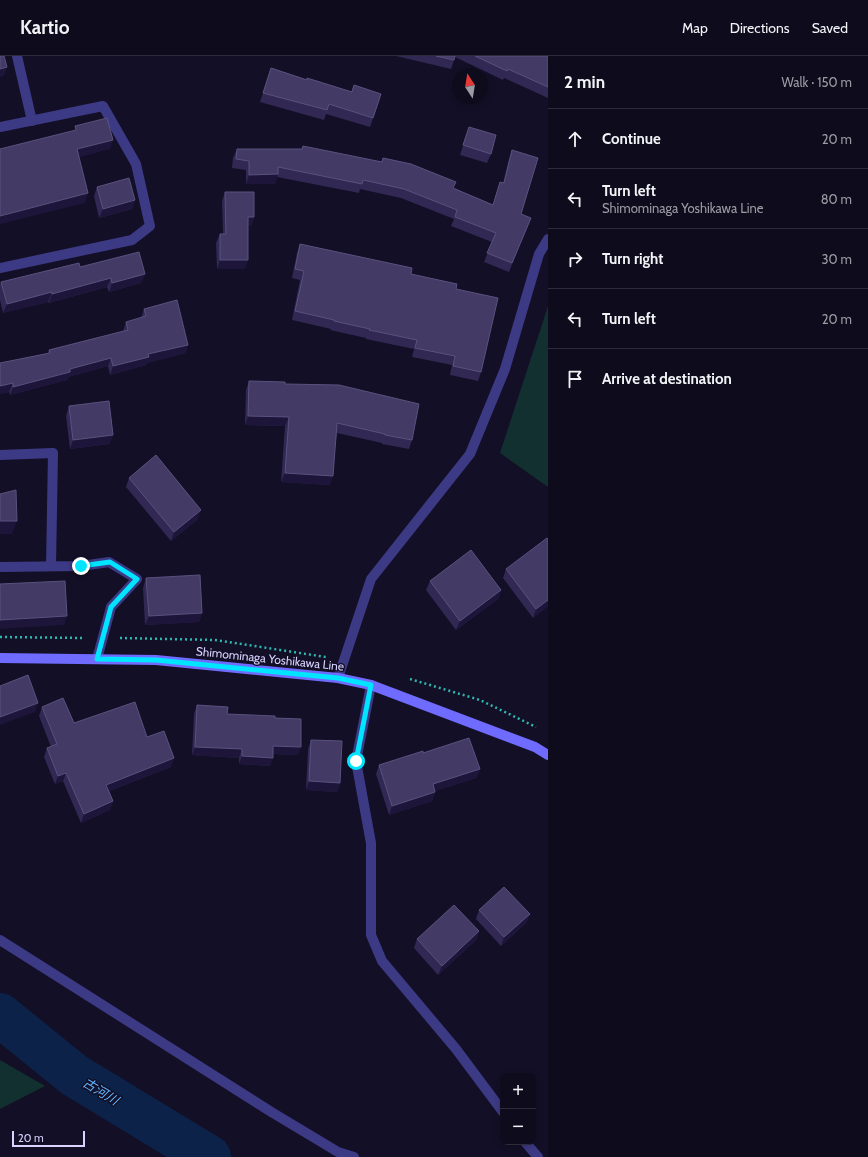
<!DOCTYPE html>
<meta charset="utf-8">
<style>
:root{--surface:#0e0b1c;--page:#1c1929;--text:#f1f3f6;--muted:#9b9ba3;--line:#2e2b3b}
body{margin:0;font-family:Cabin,"Noto Sans JP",sans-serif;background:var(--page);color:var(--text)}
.controls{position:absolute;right:12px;bottom:12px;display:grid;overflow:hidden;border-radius:8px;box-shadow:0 2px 6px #0003}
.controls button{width:36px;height:36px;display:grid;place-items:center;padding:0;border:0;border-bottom:1px solid var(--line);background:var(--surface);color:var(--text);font:20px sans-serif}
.compass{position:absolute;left:452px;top:12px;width:36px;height:36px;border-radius:50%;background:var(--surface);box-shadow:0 2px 6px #0003;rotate:348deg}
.scale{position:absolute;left:12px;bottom:10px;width:73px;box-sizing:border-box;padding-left:4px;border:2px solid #d9d4ff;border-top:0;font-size:11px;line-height:14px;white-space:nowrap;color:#d9d4ff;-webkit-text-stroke:3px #130f26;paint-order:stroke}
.stop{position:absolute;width:12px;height:12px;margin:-9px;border:3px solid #00e5ff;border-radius:50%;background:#fff}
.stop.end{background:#00e5ff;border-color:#fff;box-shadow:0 1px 4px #0008}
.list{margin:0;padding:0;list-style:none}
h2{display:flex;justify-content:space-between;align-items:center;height:52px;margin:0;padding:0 16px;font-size:17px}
h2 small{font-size:13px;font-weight:400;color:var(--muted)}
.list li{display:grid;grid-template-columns:26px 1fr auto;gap:12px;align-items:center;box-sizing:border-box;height:60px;padding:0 16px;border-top:1px solid var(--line)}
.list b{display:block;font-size:15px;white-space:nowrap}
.list p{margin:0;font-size:13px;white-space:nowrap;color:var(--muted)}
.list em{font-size:13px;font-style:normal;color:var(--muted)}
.icon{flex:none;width:22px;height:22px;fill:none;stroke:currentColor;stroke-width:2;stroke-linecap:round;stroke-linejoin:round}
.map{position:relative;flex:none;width:548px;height:1101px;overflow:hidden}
header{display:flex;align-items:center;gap:24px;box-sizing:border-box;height:56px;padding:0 20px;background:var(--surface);border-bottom:1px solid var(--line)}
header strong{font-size:19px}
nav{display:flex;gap:22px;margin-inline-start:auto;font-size:14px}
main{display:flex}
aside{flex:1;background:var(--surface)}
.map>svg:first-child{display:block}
</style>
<header>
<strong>Kartio</strong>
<nav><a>Map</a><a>Directions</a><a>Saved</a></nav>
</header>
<main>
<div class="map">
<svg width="548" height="1101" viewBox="0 0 548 1101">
<rect width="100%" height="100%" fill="#130f26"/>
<g fill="#12302f">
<path d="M548,250V431L500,397Z"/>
<path d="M0,1004L45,1030L0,1053Z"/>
</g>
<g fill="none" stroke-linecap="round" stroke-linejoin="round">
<path stroke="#0c2248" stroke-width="44" d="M0,959L74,1019L209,1101"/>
<g stroke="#2fb8b0" stroke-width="2.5" stroke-dasharray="2 3" stroke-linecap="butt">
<path d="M0,581L85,582"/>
<path d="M120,582L215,584L326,601"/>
<path d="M410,623L480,644L536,671"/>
</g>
<g stroke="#3d3a85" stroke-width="10">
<path d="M17,0L32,65"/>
<path d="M0,71L103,50L136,108L150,170L132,184L0,212"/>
<path d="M0,399L53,397L51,510"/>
<path d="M0,511L81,510L109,506L137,523L111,551L97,603"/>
<path d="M338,622L371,523L470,398L505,313L539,198L548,183"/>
<path d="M371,629L356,705L371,787V879L382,905L456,993L503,1056"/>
<path d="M0,884L273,1057L338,1096L354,1101"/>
<path d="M525,1086L538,1101"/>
</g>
<path stroke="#6f6bff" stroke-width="10" d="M0,602L156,604L338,622L371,629L535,691L548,699"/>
</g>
<g fill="#312854">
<path d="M396,0H548V42L504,22L503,24L455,1L451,13Z"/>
<path d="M271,12L307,24L351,36L354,29L373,62L370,71L326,58L324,64L260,46Z"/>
<path d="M469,71L491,98L487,107L460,99Z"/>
<path d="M303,90L381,106L383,102L493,149L500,126L503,127L509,103L512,94L521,158L527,171L509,216L484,206L492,186L451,170L454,163L401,142L360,133L359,137L277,121L275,128H246V114L232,112L233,102L237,93H302Z"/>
<path d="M97,131L135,144L132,153L99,162L94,140Z"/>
<path d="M225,136L254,161L251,170H248L245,213H217L216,187L220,178H223L222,145Z"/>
<path d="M300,188L411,218L456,233L481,316L478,325L450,319L452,309L412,301L414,293L366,283V282L330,274L331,273L292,264L300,224L292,222L297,197Z"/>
<path d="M80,211L145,218L141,227L109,236L107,231L49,247L48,246L3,257L0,244V229L1,226Z"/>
<path d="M144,253L188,289L185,297L147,307L146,309L110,319L108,310L68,321L67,324L10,339L9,336L0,338V307L48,297L49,294L123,275L126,266L141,262Z"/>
<path d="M249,325L285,328L412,384L409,393L382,388V387L337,377L330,429L281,426L285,370L245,369L246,334Z"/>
<path d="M69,350L113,379L109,388L70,393L66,360Z"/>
<path d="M129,422L198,463L171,485L126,431Z"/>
<path d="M506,513L548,550L533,562L503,522Z"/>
<path d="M146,522L202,557L199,566L145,569L143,532Z"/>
<path d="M430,525L501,534L498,543L456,574L426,534Z"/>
<path d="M197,649L227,658L275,662L298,699L273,698L270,710L239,708V702L192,699L194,658Z"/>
<path d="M42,651L74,667L147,681L171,711L109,735L113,745L110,754L81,767L63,725L55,728L44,701L47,692L51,691L39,660Z"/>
<path d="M311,684L340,727L337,736L306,734L308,693Z"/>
<path d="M423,697L480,713L476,722L435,735V736L432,745L389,759L376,718L379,709Z"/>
<path d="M479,854L530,858L526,867L501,890L476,863Z"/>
<path d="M479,875L476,884L438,919L414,892L417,883Z"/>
</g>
<g fill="#1d163a">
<path d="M7,11L4,20L0,21V13Z"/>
<path d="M113,84L110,93L73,103L77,93Z"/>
<path d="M278,118L275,128H246L249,119Z"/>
<path d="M88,137L85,147L0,168V160Z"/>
<path d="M135,144L132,153L99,162L103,153Z"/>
<path d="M248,161H254L251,170H245Z"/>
<path d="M220,204H248L245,213H217Z"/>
<path d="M145,218L141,227L109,236L112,227Z"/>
<path d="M111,222L107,231L49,247L52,238Z"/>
<path d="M52,236L48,246L3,257L7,248Z"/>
<path d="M188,289L185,297L147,307L146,309L110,319L113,310L148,298Z"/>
<path d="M111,302L108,310L68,321L67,324L10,339L13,331L70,313Z"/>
<path d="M13,327L9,336L0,338V330Z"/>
<path d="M248,360L289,361L285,370L245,369Z"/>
<path d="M113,379L109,388L70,393L73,384Z"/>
<path d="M285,417L333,420L330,429L281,426Z"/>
<path d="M201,454L198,463L171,485L174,476Z"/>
<path d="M0,465H17L12,478H0Z"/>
<path d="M501,534L498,543L456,574L460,565Z"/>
<path d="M548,544V550L533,562L536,553Z"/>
<path d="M202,557L199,566L145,569L149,560Z"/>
<path d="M67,560L64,569L0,573V564Z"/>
<path d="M38,647L35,656L0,669V661Z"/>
<path d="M273,690L301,691L298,699L270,698Z"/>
<path d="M195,691L242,693L239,702L192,699Z"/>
<path d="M242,700L273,702L270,710L239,708Z"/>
<path d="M174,702L171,711L103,737L106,729Z"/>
<path d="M480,713L476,722L429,737L433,728Z"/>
<path d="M66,717L63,725L55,728L58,720Z"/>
<path d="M309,725L340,727L337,736L306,734Z"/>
<path d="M435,736L432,745L389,759L392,750Z"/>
<path d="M113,745L110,754L81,767L84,758Z"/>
<path d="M530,858L526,867L501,890L504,881Z"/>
<path d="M479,875L476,884L438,919L442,910Z"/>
</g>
<g fill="#433a66" stroke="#5a527e">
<path d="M0,0H4L7,11L0,13Z"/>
<path d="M436,0H455L454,4Z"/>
<path d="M475,0H548V31L508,13L507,15Z"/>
<path d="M271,12L307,24V22L352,36L354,29L381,38L373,62L329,48L327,54L263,37Z"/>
<path d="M107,62L113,84L77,93L88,137L0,160V93L76,74L75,70Z"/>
<path d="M469,71L496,79L491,98L463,89Z"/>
<path d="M303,90L382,106L383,102L411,108L456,126L453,132L493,149L500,126L504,127L512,94L538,102L521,158L531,162L512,207L487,197L496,177L455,161L457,154L404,133L363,124L362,128L278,111V118L249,119V105L236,103L237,93H302Z"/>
<path d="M129,122L135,144L103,153L97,131Z"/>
<path d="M225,136H254V161H248V204H220V178H226Z"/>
<path d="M300,188L412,212L411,218L457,228L456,233L498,242L481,316L453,310L455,300L415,292L417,284L369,274L370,273L334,265V264L295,255L304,215L295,213Z"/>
<path d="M139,196L145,218L112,227L111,222L52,238V236L7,248L1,226L79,207L80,211Z"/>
<path d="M177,244L188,289L148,298L149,301L113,310L111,302L70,313V316L13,331V327L0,330V307L50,297L49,294L128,274L126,266L146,260L144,253Z"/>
<path d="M249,325L285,326V328L339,329L419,348L412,384L385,379V378L337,367L333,420L285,417L289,361L248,360Z"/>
<path d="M109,345L113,379L73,384L69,350Z"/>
<path d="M156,399L201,454L174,476L129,422Z"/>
<path d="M16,434L17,465H0V438Z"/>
<path d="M547,482L548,483V544L536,553L506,513Z"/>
<path d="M471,494L501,534L460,565L430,525Z"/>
<path d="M200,519L202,557L149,560L146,522Z"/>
<path d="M65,525L67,560L0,564V528Z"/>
<path d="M28,619L38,647L0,661V630Z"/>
<path d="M63,642L74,667L135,646L147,681L164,675L174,702L106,729L113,745L84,758L66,717L58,720L47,692L57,688L42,651Z"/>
<path d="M197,649L228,651L227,658L275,660V662L301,663V691L273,690V702L242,700V693L195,691Z"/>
<path d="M469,682L480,713L433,728L435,736L392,750L379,709L423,695V697Z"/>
<path d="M311,684L342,685L340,727L309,725Z"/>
<path d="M504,831L530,858L504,881L479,854Z"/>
<path d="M454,849L479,875L442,910L417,883Z"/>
</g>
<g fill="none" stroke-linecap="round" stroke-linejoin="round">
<path stroke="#00e5ff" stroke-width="5" d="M81,510L110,506L137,523L111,551L97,603L156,604L338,622L371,629L356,705"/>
</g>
<g text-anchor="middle" stroke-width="3" stroke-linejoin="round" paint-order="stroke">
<g font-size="12" fill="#d9d4ff" stroke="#130f26">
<text transform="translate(270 603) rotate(6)" y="4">Shimominaga Yoshikawa Line</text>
</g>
<g font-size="13" font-style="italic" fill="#62b6ff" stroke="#130f26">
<text transform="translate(101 1035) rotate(31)" y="5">古河川</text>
</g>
</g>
</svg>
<div class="controls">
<button>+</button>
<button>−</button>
</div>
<svg class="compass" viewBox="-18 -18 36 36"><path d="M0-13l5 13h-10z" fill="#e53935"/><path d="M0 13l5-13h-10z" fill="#9b9ba3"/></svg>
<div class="scale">20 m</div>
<div class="stop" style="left:356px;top:705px"></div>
<div class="stop end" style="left:81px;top:510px"></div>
</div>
<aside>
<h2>2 min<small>Walk · 150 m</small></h2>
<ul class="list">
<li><svg class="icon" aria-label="ahead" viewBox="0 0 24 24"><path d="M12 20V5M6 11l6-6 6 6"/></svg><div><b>Continue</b></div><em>20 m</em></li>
<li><svg class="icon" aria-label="left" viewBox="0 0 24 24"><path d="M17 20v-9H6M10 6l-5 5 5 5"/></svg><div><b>Turn left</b><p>Shimominaga Yoshikawa Line</p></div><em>80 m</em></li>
<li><svg class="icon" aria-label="right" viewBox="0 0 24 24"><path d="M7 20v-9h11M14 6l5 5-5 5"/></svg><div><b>Turn right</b></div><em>30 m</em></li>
<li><svg class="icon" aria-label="left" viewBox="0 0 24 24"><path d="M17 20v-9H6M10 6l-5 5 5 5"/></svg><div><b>Turn left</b></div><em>20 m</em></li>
<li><svg class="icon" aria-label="arrive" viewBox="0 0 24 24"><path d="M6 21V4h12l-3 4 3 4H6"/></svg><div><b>Arrive at destination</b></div></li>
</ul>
</aside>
</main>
